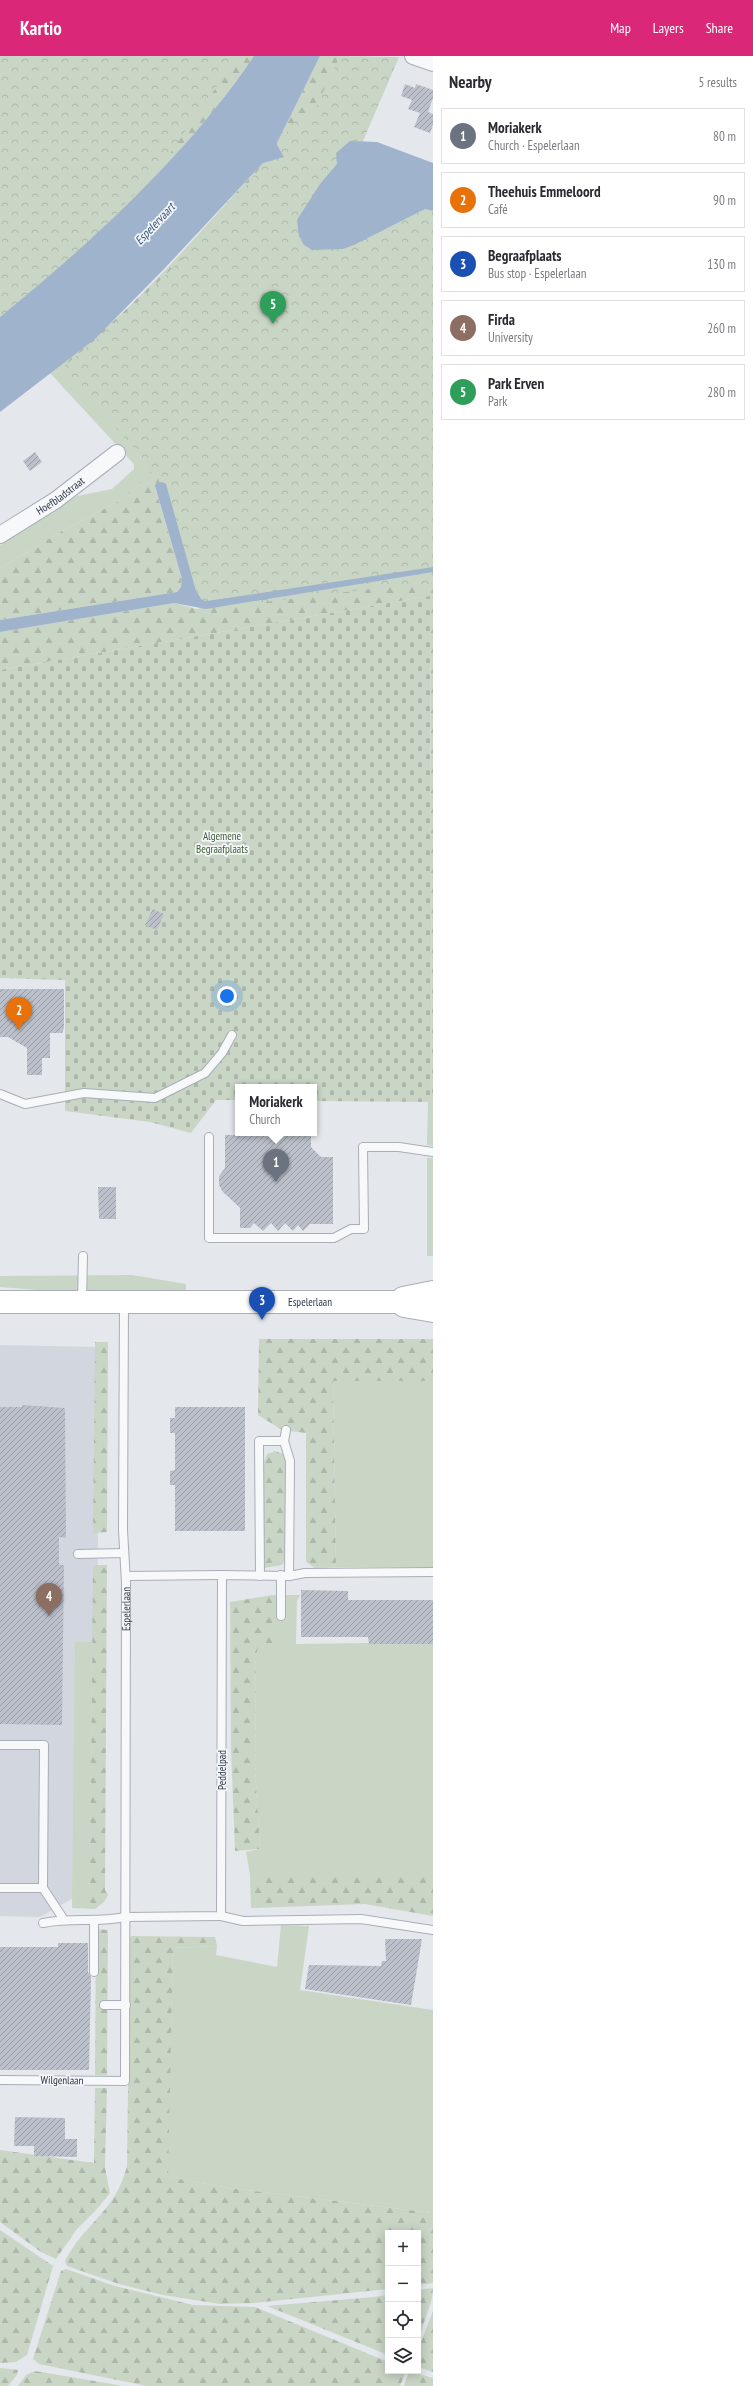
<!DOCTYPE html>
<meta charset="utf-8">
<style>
:root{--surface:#fff;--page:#f2f2f3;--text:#2b2b33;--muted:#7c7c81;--line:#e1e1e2;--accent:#db2777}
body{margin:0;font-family:"PT Sans Narrow",sans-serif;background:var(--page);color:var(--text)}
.controls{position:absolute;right:12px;bottom:12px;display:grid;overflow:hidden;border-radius:0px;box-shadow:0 2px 10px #0003}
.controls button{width:36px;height:36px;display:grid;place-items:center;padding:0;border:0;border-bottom:1px solid var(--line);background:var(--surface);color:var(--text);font:20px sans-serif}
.you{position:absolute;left:227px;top:940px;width:14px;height:14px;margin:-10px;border:3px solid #fff;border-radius:50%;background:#1a73e8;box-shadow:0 0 0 6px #1a73e833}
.badge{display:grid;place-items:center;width:26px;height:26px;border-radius:50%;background:var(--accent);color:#fff;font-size:13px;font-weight:700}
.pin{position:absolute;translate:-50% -33px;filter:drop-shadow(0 1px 2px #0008)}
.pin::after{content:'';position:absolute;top:21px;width:14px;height:12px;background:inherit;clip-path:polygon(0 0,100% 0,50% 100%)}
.popup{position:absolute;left:235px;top:1028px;width:82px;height:52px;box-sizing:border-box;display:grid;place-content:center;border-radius:0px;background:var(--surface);filter:drop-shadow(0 1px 3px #0005);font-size:13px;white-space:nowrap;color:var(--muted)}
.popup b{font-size:15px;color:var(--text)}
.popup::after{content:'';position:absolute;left:50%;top:100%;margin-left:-8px;border:8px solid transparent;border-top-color:var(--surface)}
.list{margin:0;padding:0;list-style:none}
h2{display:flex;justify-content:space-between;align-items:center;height:52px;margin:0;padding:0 16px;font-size:17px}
h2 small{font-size:13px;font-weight:400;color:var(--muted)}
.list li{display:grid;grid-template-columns:26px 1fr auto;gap:12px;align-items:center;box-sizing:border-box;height:56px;margin:0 8px 8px;padding:0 8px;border:1px solid var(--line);border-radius:0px}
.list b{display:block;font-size:15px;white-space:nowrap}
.list p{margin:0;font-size:13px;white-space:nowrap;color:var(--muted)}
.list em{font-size:13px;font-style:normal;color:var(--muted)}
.icon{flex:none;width:22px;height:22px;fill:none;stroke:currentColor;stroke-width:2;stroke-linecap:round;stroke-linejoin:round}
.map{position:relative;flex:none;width:433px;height:2330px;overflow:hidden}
header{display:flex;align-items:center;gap:24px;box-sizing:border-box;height:56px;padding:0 20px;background:var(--accent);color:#fff}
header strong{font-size:19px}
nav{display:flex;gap:22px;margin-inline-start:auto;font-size:14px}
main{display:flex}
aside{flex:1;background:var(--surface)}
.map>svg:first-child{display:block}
</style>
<header>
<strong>Kartio</strong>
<nav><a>Map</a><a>Layers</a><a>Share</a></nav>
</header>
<main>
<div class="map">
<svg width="433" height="2330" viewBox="0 0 433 2330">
<defs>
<pattern id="forest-firs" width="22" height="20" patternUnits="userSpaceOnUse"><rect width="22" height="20" fill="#c9d6c5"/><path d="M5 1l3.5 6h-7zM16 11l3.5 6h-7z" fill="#adb8ab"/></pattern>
<pattern id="cemetery-stones" width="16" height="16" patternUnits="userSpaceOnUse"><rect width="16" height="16" fill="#c9d6c5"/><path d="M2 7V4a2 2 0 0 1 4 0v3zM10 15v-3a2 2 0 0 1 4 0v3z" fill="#adb8ab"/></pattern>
<pattern id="park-crowns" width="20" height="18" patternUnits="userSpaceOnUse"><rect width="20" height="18" fill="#c9d6c5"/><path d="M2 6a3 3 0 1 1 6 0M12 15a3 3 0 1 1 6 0" fill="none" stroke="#adb8ab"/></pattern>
<pattern id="building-hatch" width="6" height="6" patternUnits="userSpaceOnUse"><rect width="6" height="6" fill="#bbc0ca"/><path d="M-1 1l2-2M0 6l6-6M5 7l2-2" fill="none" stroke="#989da6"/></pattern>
</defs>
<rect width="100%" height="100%" fill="#e4e7ec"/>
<path fill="#d2d6de" d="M0,1289L99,1291L96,1829L40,1861L0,1860Z"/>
<g fill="#c9d6c5">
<path d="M62,307L123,373L152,416L119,445L55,479L0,513V489L77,440L112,433L134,413V408L50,317Z"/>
<path d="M428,1045L433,1046V1090L427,1089Z"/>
<rect x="427" y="1102" width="6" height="98"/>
<path d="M132,1219L186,1228V1237H74L0,1231V1220Z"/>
<path d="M333,1325H433V1511H336Z"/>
<path d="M273,1539H300L297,1545L296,1588L433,1586V1819H250L246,1796L260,1793L255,1711L256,1599L258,1592L273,1588Z"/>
<path d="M75,1586H92L90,1846L95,1853L72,1852Z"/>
<path d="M281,1869L309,1870L300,1934L433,1954V2157L229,2132L167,2121L173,1892L217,1890L216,1899L277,1911Z"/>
</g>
<g fill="url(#forest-firs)">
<path d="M216,0H254C188,98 91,188 0,261V218Z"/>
<path d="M320,0H341L187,402L155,431L182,523L181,531L177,536L0,564V513L55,479L119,445L151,416L123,373L62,307C138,252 199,176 263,107L284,100L277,89V87Z"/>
<path d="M433,516V1045L432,1046L430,540L0,614V576L174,547L197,553Z"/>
<path d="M259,1283H433V1325H333L336,1511L315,1512L306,1506V1377L282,1374L258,1359Z"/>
<path d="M95,1286H108L107,1476L93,1477Z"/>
<path d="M275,1395L283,1398L286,1406V1502L282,1509L264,1512V1406L267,1398Z"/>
<path d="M93,1509H107L105,1834L108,1839L104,1846L95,1853L90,1846Z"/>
<path d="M273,1539V1589L258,1592L256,1599L255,1711L260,1793L235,1795L231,1693L230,1546Z"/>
<path d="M250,1819H433V1860L365,1848L251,1852Z"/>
<path d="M96,1873L108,1874L107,2019H95Z"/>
<path d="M132,1880L215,1881L217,1890L173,1892L168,2121L229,2132L433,2157V2227L418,2229V2177H388V2233L253,2247L220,2248L163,2239L119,2228L67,2210L65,2205C85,2166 115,2157 127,2110L130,1882Z"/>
<path d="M95,2032H107L105,2111L110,2137L97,2153L77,2173L56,2203L41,2196L0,2166V2094L94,2107Z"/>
<path d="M0,2174L53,2210L27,2299L16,2306L0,2307Z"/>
<path d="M66,2213L115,2230L193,2249L255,2251L388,2306V2315H406L400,2330H147L39,2308L33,2303L61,2215Z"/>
<path d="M433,2232L432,2243L418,2284V2234Z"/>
<path d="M388,2239V2299L267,2250L374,2241Z"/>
<path d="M433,2255V2316L418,2311V2294Z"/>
<path d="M0,2312L18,2314L17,2319L8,2330H0Z"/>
<path d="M35,2315L112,2328L122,2330H18L26,2319Z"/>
<path d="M409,2315L433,2322V2330H404Z"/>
</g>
<path fill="url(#cemetery-stones)" d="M430,540L432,1046L314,1045V1031H238V1044H216L191,1077L150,1066L65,1055V924L0,922V614Z"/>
<g fill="url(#park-crowns)">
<path d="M0,0H238L164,106L63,215L0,261Z"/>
<path d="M340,0L399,1L363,85L433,111V528H411L200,554L157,419L63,311C153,237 234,156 298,59L310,63Z"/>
</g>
<g fill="#9fb4cc">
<path d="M254,0H320L277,87V89L284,101L263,107L165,212L95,283L0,356V261C91,187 188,98 254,0Z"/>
<path d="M350,85L377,86L433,107V155L425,153L354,189L343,193L312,194L304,189L299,180L297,164L320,128L337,108L336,97Z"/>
<path d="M162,426L166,428L196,535L202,544L207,545L433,511V516L206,553L174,547L0,576V564L177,536L181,531L182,523L155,430L156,427Z"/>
</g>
<g fill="url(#building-hatch)">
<path d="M405,28L415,32L416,28L433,34V42L428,56L433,58V69L430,77L414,71L420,57L408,53L412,44L401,40Z"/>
<path d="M35,396L42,406L30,415L23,405Z"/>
<path d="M153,853L164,858L157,874L145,869Z"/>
<path d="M0,933H64V972L62,977H50V1002H42V1019H27V992L8,981H0Z"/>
<path d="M225,1079H311V1091L321,1101H333V1168H310L303,1175L298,1169L293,1175L285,1167L278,1175L271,1167L263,1175L254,1167L250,1172H240V1152L222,1135L219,1129V1120L225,1112Z"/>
<path d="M98,1131H116V1163H99Z"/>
<path d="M22,1349L65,1352L66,1482L59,1481V1509H64L62,1669L0,1668V1351H22Z"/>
<path d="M175,1351H245V1475H175V1429H170V1415L175,1414V1377H170V1362H175Z"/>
<path d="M301,1534L348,1535V1544H433V1588H369L368,1581H301Z"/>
<path d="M385,1883H422L411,1949L305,1933L309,1909L381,1910L382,1905H386Z"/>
<path d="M58,1887H88V1916L91,1921L89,2014H0V1891H58Z"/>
<path d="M15,2061L65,2062V2083H77V2101L34,2100V2090H14Z"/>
</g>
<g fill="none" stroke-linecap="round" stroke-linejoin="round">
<g stroke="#a9aeb7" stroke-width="10">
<g id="service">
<path d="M0,1038L25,1048L84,1037L155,1042L205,1017L222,997L232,979"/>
<path d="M209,1081V1182H334L351,1173H364L363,1091H399L433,1096"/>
<path d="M82,1246L83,1200"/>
<path d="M78,1498L124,1497"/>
<path d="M126,1520L222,1519"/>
<path d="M260,1520L259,1385H284"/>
<path d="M289,1520L305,1517L433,1516"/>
<path d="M281,1560V1519"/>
<path d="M0,1689H44L43,1832L64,1864"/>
<path d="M0,1832H43"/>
<path d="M221,1860L243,1865L361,1863L433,1874"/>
<path d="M43,1867C71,1861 98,1867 125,1861L221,1860L222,1519L289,1520L290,1405L284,1385L286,1374"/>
<path d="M94,1916V1865"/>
<path d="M104,1949H126"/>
<path id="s1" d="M0,2024L125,2025L126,1527L123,1474L124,1247"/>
</g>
</g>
<g stroke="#a9aeb7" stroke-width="18">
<g id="minor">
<path d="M413,0L433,7"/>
<path id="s2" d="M0,479L56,444L117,397"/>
</g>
</g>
<g stroke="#a9aeb7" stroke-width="24">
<g id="secondary">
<path id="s3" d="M0,1246H399L404,1250L433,1255"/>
<path d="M399,1246L403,1242L433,1236"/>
</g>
</g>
<use href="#service" stroke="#f7f8fa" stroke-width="8"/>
<use href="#minor" stroke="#f7f8fa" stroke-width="16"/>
<use href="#secondary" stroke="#fff" stroke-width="22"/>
</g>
<g text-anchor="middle" stroke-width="3.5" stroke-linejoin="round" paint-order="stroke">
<g font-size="11" fill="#2b3445" stroke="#f4f6f9">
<text dy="4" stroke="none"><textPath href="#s2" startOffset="72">Hoefbladstraat</textPath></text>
<text dy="4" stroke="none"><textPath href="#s3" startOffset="310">Espelerlaan</textPath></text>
<text dy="4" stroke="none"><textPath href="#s1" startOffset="597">Espelerlaan</textPath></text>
<text transform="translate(222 1714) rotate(-90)" y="4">Peddelpad</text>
<text transform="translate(62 2024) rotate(1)" y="4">Wilgenlaan</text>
</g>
<g font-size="11" fill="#3f6138" stroke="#f4f6f9">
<text x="222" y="784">Algemene<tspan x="222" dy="13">Begraafplaats</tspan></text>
</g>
<g font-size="12" font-style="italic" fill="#34527a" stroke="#f4f6f9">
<text transform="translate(155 168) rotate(-47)" y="4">Espelervaart</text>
</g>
</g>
</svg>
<div class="controls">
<button>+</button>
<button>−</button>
<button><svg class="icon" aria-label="locate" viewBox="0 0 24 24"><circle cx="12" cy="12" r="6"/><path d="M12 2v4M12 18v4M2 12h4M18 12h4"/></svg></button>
<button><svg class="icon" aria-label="layers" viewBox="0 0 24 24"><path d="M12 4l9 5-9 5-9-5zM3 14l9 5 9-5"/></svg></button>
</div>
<div class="you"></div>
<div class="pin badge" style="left:276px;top:1126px;background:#6b7280">1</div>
<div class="popup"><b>Moriakerk</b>Church</div>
<div class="pin badge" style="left:19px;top:974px;background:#e8710a">2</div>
<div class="pin badge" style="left:262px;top:1264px;background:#1a4fb4">3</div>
<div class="pin badge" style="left:49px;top:1560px;background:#8d6e63">4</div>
<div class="pin badge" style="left:273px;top:268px;background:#2e9e5b">5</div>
</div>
<aside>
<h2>Nearby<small>5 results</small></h2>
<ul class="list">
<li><span class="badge" style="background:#6b7280">1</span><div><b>Moriakerk</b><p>Church · Espelerlaan</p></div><em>80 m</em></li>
<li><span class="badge" style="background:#e8710a">2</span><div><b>Theehuis Emmeloord</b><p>Café</p></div><em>90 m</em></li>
<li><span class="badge" style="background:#1a4fb4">3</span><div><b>Begraafplaats</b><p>Bus stop · Espelerlaan</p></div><em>130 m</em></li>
<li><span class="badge" style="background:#8d6e63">4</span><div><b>Firda</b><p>University</p></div><em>260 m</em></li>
<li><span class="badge" style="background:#2e9e5b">5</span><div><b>Park Erven</b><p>Park</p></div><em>280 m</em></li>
</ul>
</aside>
</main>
